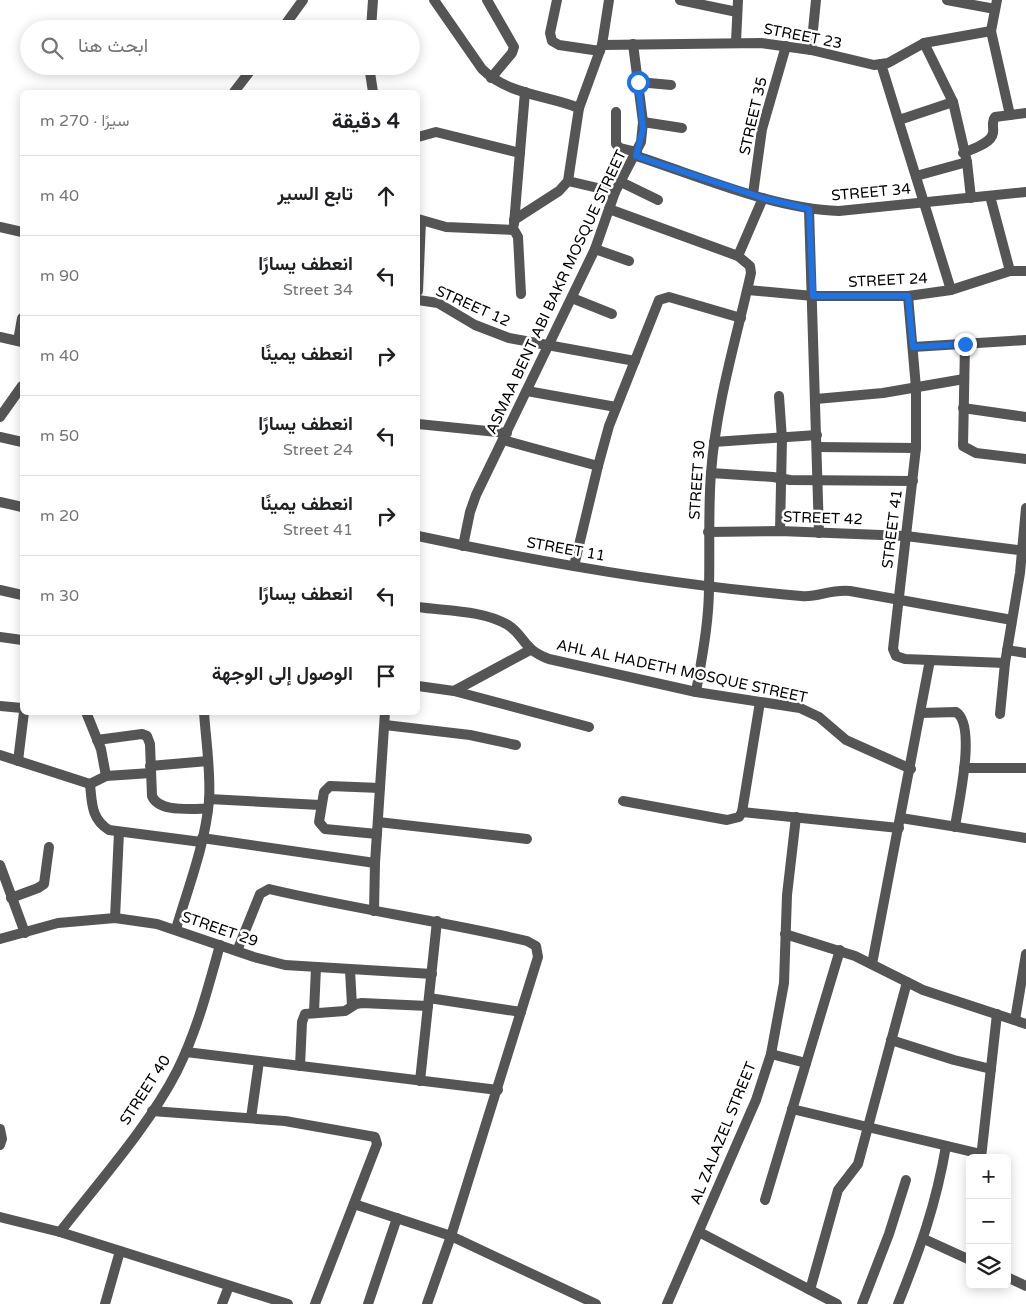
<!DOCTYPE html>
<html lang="ar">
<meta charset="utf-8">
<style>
:root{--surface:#fff;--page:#f2f2f2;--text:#202124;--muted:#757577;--line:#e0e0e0}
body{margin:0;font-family:"Varela Round",Vazirmatn,sans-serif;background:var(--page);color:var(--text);direction:rtl}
.controls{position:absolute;right:15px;bottom:15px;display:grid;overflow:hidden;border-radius:8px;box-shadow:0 2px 12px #0003}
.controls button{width:45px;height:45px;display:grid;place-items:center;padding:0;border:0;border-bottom:1px solid var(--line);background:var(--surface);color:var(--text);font:25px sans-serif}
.stop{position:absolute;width:15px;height:15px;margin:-11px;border:4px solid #1a73e8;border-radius:50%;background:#fff}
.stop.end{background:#1a73e8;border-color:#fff;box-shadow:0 1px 5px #0008}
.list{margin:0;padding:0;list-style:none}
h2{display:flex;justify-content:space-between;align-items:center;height:65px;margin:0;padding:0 20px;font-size:21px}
h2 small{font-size:16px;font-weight:400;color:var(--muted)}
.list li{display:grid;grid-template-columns:32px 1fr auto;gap:15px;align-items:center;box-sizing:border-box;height:80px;padding:0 20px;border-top:1px solid var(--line)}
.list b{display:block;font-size:19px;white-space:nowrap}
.list p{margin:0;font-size:16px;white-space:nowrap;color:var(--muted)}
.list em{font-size:16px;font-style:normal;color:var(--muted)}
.icon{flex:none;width:28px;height:28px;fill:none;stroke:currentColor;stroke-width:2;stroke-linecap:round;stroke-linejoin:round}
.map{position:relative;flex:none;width:1026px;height:1304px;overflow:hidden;direction:ltr}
.search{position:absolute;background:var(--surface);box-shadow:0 2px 12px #0003;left:20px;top:20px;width:400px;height:55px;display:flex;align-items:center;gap:12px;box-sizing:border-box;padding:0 18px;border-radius:28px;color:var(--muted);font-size:19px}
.panel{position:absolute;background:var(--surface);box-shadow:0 2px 12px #0003;left:20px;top:90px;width:400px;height:625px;border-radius:8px;direction:rtl}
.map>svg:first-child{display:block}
</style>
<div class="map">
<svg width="1026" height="1304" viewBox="0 0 1026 1304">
<rect width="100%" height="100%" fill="#fff"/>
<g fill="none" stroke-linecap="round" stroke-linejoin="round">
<g stroke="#555" stroke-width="10">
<path d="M434,0L482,69C508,95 547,95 579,108"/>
<path d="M487,0L514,47L512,53L491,78"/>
<path d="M557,0L550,33L552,41L559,45L600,51"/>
<path d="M680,0L737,12"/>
<path d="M947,0L995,9"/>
<path d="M997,0L991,31L1010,115"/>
<path d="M371,29L373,0"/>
<path d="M736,42L738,0"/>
<path d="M924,43L953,102L967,162L971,198"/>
<path d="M602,45L761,43L811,50L874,65L888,63L924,43L991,31"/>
<path d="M811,50L816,0"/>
<path d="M881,64L951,290"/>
<path d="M369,66L373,92"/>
<path d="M638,82L671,85"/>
<path d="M616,112V144L620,148L637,152"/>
<path d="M899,120L953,102"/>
<path d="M643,122L682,128"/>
<path d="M418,137L436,132L520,153"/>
<path d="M963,153C972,149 991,144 993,133C994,127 991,123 995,117L1026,113"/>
<path d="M636,156C699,176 773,209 839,211L1026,192"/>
<path d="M916,176L967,162"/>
<path d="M568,181L615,192"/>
<path d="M621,182L658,200"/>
<path d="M753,194L762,129L786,46"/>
<path d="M990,196L1010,271"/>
<path d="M609,209L738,256L750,266L751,273C736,340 716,404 711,473C708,511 710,549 709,587C709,622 702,657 696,692"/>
<path d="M809,209L819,533"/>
<path d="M418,219L446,227L514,230L518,237L521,294"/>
<path d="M514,220L559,191L568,181L579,108L602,45L609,0"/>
<path d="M514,224L525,92"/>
<path d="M0,227L22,232"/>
<path d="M595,249L629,261"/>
<path d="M738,256L763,198"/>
<path d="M748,290L813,296H908L951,290L1010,271H1026"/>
<path d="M418,291L421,221"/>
<path d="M908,296L916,388V448L893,649L896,656L905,659L1005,663"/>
<path d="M572,298L612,314"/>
<path d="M418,300L438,303L475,325L509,338L635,361"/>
<path d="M0,337L22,342"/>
<path d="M18,341L22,318"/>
<path d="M965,344L963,446L976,453L1026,459"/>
<path d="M913,347L1026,340"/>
<path d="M527,391L616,407"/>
<path d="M779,396L782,439L780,531"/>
<path d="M816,399L883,393L964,379"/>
<path d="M963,408L1026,417"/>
<path d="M418,424L507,433"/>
<path d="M0,437L22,442"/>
<path d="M503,440L598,466"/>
<path d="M714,442L817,435"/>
<path d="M817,447L916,448"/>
<path d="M711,473L773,477L790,480L913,481"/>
<path d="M0,502L22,507"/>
<path d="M708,532L780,531L906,536L1026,551"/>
<path d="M418,536C544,563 672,585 801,596C818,598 829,589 850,591L1012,620"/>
<path d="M463,546L470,512L476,495L595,249L615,192L641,142L643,122L633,44"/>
<path d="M574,566L598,466L609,426L659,300L669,297L741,318"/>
<path d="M0,590L22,595"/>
<path d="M418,607C446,611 483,610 508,625C526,637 522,649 549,659L696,692L800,708L819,717L846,740L911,769"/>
<path d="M0,637L22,640"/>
<path d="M1007,650L1026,653"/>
<path d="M418,686L454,691L589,727"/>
<path d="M454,691L530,650"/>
<path d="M0,706L22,708"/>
<path d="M86,712L101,749L106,776"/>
<path d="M921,713L956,712C977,725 958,805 955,827"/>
<path d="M1000,714L1005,663L1020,573L1026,508"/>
<path d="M385,725L470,735L516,745"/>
<path d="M97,740L142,734L147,736L150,744L152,796C159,813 192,808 208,809"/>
<path d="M0,755L90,784"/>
<path d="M18,761L24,712"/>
<path d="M150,766L208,761"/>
<path d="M964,768H1026"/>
<path d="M90,784C92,803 91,819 109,830L201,842"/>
<path d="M90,784L106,776L151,773"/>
<path d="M209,799L320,805"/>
<path d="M623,801L727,820L739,817L742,812L760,702"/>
<path d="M742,812L899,828"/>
<path d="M901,818L1026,838"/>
<path d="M378,822L527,839"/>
<path d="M377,834L325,829L319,822L324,792L330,786L380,788"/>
<path d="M202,838L375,863"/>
<path d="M0,865L25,933"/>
<path d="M11,898L38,888L44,884L49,847"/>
<path d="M374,911L375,863L385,712"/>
<path d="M115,918L119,832"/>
<path d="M176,929C188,888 205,845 209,801C211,772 206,742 204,712"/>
<path d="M785,934L855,956L923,990L1026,1024"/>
<path d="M0,939L58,923L115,918L157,924L254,957L285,965L432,974"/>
<path d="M237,951L260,894L269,889C354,909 441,921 527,941L536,946L538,957L451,1236L427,1304"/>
<path d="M872,964L930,660"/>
<path d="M350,970L352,1006"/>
<path d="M429,998L521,1012"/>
<path d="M314,1012L316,968"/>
<path d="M1015,1020L1026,954"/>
<path d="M891,1040L954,1060L991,1069"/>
<path d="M186,1052L498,1090"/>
<path d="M771,1054L806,1063"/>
<path d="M300,1066L302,1022L305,1014L345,1011L356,1004L362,1003L428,1006"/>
<path d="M420,1081L437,921"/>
<path d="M792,1109L981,1154"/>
<path d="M152,1111L285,1121L375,1137L377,1144L315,1304"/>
<path d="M251,1118L259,1061"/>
<path d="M0,1129L2,1139L0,1145"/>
<path d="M981,1158L997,1014"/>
<path d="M765,1200L840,950"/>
<path d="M354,1204L451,1236L596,1304"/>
<path d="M0,1217L60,1232L288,1304"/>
<path d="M60,1232C98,1183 149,1126 177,1071C197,1031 208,988 220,945"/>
<path d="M699,1232L837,1304"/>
<path d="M924,1239L970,1260"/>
<path d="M1007,1277L1026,1286"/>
<path d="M810,1290L838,1190L858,1164L907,982"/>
<path d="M105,1304L120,1251"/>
<path d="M222,1304L229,1286"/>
<path d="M368,1304L397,1218"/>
<path d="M667,1304L756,1100L771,1054L784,983L787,895L796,817"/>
<path d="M862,1304L889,1234L906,1180"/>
<path d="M898,1304C920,1249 936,1205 946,1146"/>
</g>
<g stroke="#555" stroke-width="10">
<path d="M282,29L303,0"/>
<path d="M234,92L254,66"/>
<path d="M0,417L22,386"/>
</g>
</g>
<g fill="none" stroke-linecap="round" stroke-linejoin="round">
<path stroke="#1a73e8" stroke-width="6" d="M638,82L643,129L636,156L763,198L809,209L813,296H908L913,347L965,344"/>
</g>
<g text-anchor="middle" stroke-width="5" stroke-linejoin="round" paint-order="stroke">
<g font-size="15" fill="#000" stroke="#fff">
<text transform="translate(803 36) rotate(11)" y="5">STREET 23</text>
<text transform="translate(753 116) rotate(-77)" y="5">STREET 35</text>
<text transform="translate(871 192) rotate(-5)" y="5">STREET 34</text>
<text transform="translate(888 280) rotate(-3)" y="5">STREET 24</text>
<text transform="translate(556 292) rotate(-65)" y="5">ASMAA BENT ABI BAKR MOSQUE STREET</text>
<text transform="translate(473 306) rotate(24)" y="5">STREET 12</text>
<text transform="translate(697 480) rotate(-86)" y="5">STREET 30</text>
<text transform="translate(823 518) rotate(2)" y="5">STREET 42</text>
<text transform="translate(892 529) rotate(-83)" y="5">STREET 41</text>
<text transform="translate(566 549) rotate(10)" y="5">STREET 11</text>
<text transform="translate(682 671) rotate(12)" y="5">AHL AL HADETH MOSQUE STREET</text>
<text transform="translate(220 929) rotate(19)" y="5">STREET 29</text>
<text transform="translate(145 1090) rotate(-57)" y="5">STREET 40</text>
<text transform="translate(723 1133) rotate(-68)" y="5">AL ZALAZEL STREET</text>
</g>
</g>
</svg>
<div class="controls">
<button>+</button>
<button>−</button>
<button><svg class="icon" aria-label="layers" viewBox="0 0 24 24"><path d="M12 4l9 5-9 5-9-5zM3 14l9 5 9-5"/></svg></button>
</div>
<div class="stop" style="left:638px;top:82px"></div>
<div class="stop end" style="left:965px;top:344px"></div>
<div class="search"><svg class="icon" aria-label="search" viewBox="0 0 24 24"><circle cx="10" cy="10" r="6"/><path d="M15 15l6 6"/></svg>ابحث هنا</div>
<section class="panel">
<h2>4 دقيقة<small>سيرًا · 270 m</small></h2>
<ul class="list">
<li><svg class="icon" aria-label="ahead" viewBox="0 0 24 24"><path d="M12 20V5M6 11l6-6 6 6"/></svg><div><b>تابع السير</b></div><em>40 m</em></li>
<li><svg class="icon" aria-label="left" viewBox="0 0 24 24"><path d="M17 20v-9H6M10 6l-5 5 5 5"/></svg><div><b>انعطف يسارًا</b><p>Street 34</p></div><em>90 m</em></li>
<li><svg class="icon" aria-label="right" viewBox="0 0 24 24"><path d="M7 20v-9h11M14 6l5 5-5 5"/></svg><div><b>انعطف يمينًا</b></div><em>40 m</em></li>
<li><svg class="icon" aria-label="left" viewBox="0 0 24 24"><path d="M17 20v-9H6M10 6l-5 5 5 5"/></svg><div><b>انعطف يسارًا</b><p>Street 24</p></div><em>50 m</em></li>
<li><svg class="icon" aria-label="right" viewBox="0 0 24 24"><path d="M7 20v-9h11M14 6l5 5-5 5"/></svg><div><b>انعطف يمينًا</b><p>Street 41</p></div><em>20 m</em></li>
<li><svg class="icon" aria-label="left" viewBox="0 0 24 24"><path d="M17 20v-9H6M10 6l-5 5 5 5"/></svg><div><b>انعطف يسارًا</b></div><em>30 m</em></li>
<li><svg class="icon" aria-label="arrive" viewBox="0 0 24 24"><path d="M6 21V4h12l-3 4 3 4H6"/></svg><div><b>الوصول إلى الوجهة</b></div></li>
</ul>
</section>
</div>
